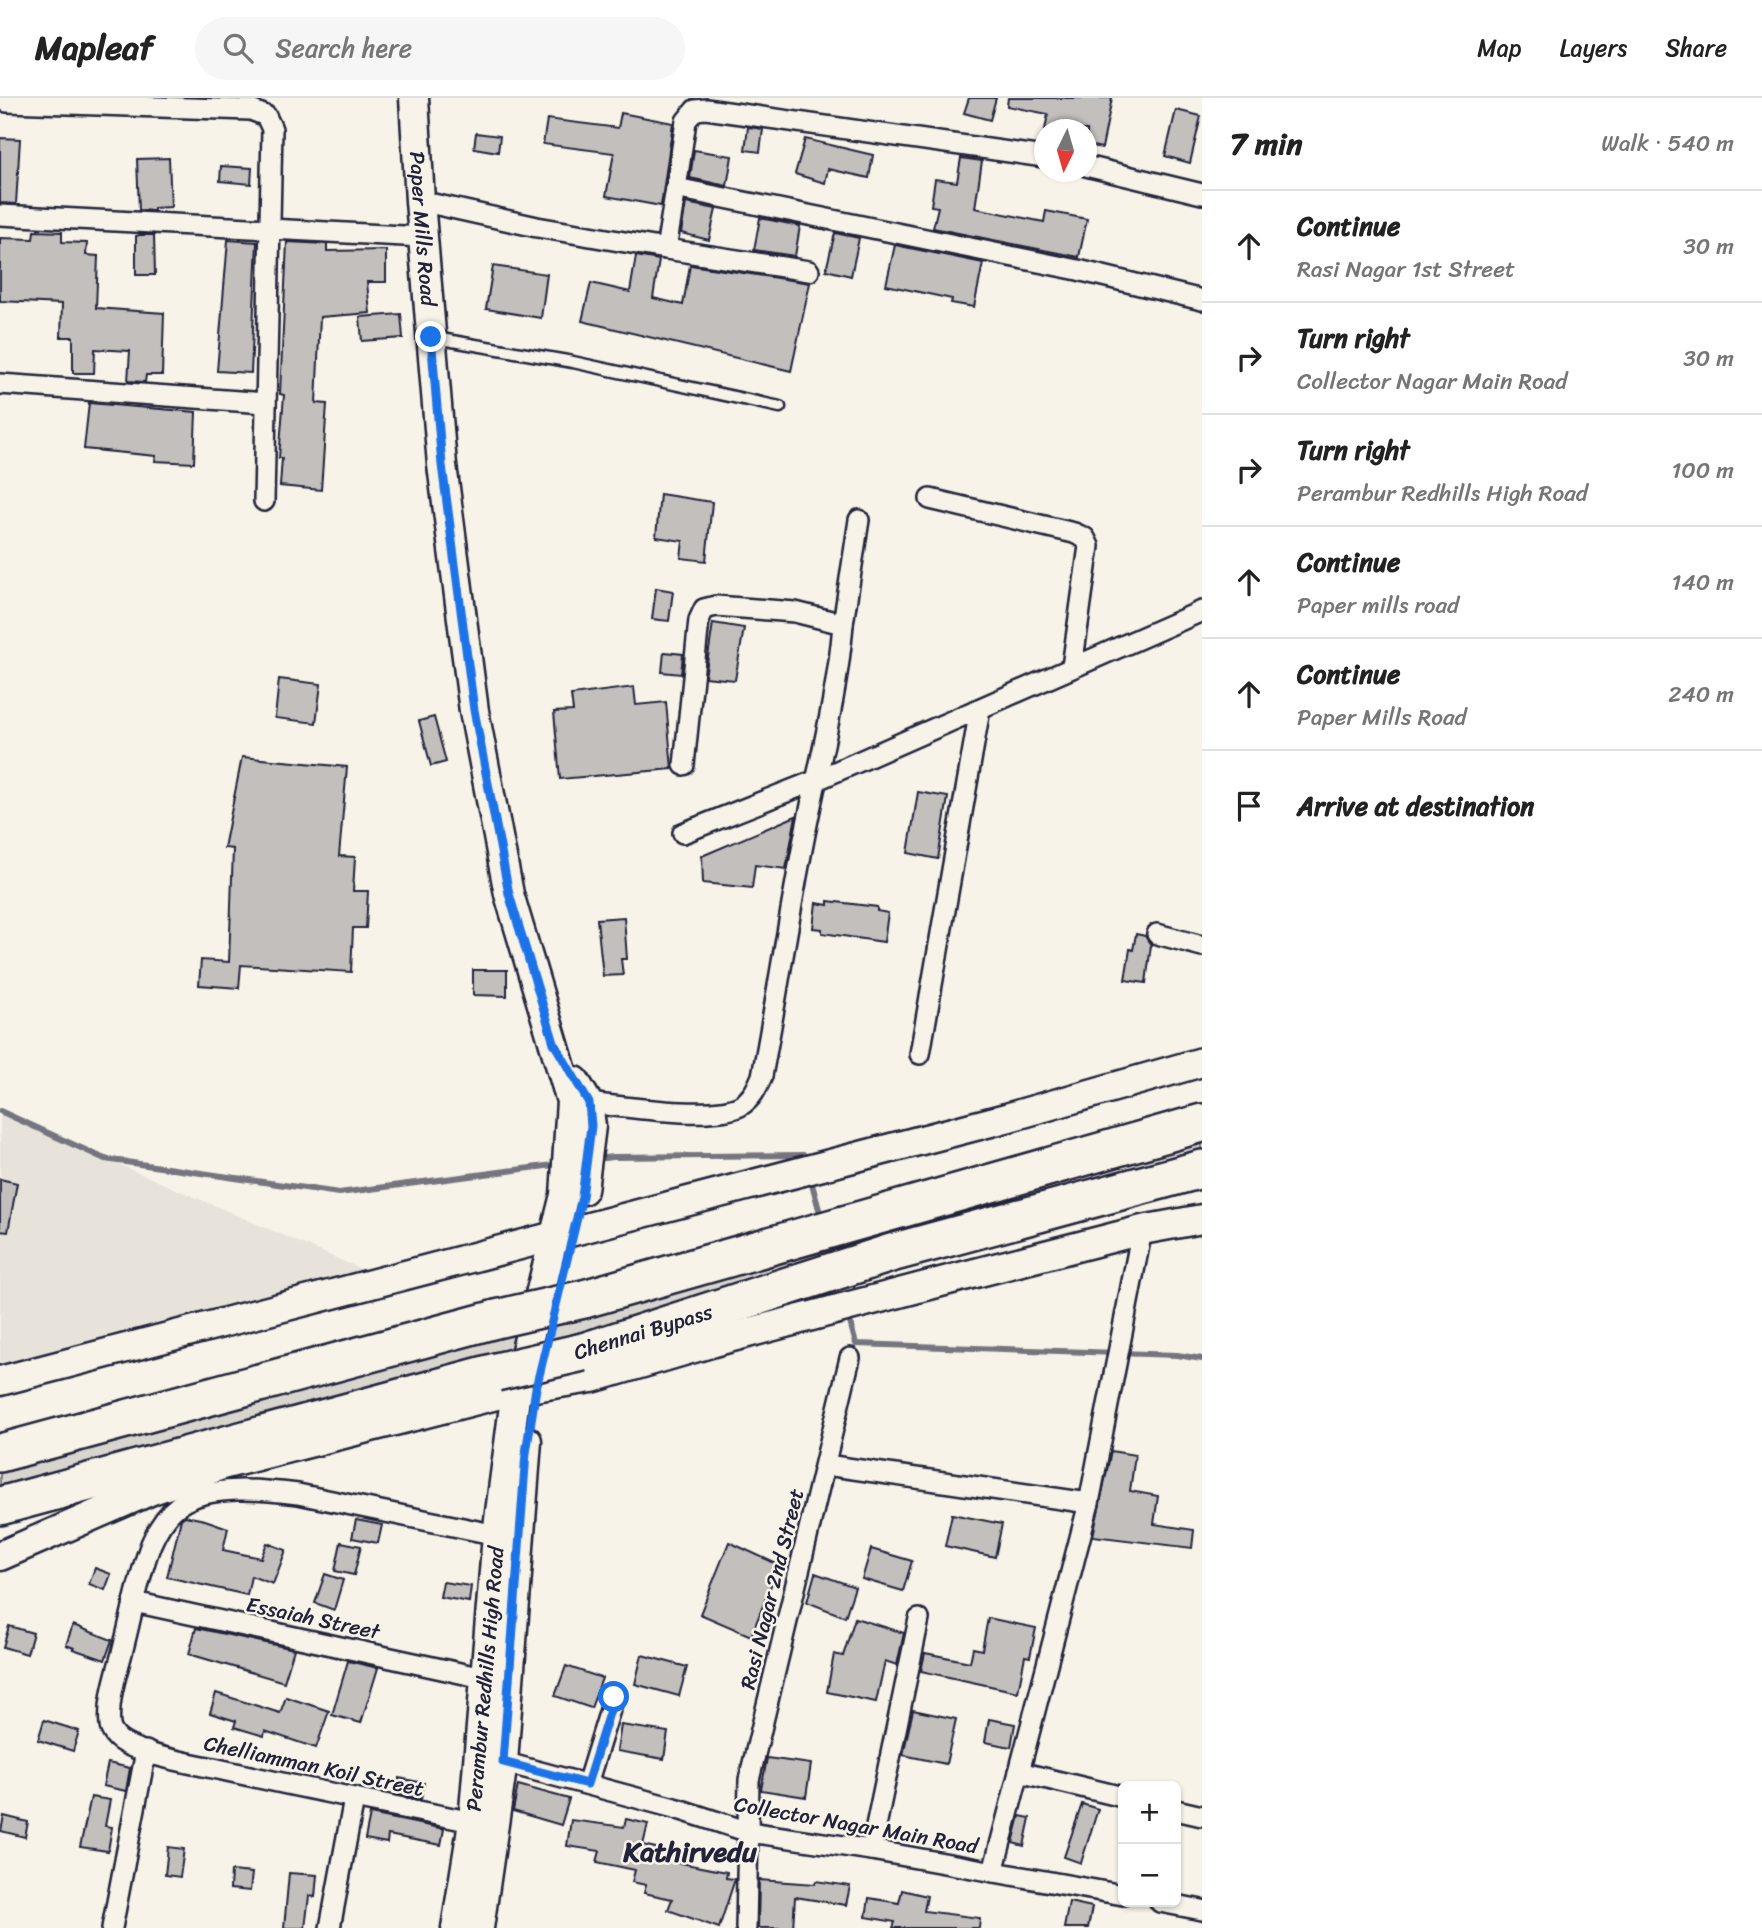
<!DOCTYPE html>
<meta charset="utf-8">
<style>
:root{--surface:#fff;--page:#f6f6f6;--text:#222;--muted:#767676;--line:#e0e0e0}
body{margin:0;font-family:Sriracha,sans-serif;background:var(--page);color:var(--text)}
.controls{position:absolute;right:21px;bottom:21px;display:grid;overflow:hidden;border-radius:10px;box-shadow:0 2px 5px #0004}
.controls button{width:63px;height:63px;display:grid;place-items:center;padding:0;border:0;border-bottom:2px solid var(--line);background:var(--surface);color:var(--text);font:35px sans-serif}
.compass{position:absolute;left:1034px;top:21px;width:63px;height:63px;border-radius:50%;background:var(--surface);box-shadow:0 2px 5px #0004;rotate:185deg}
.stop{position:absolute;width:21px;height:21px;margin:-16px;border:5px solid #1a73e8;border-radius:50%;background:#fff}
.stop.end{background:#1a73e8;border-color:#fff;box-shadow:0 2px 7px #0008}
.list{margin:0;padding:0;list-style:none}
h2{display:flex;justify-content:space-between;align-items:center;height:91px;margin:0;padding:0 28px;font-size:30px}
h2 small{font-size:23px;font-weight:400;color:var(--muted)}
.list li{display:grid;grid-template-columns:46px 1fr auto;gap:21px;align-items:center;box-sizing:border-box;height:112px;padding:0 28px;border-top:2px solid var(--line)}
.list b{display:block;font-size:26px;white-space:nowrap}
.list p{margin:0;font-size:23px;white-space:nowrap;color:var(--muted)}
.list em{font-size:23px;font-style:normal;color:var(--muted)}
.icon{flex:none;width:38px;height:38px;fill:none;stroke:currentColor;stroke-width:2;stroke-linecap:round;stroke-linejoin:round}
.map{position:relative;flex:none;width:1202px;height:1830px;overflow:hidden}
header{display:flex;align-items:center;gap:42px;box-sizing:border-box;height:98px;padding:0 35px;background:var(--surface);border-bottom:2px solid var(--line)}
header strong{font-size:33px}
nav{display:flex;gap:38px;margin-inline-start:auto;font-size:24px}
.search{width:490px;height:63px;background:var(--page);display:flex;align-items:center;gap:18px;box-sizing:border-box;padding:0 24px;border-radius:38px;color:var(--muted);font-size:26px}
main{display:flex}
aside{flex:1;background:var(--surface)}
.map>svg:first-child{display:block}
</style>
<header>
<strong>Mapleaf</strong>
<div class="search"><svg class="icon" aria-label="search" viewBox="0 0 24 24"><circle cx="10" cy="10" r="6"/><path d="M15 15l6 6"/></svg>Search here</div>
<nav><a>Map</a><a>Layers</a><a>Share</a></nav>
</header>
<main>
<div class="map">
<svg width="1202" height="1830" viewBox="0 0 1202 1830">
<rect width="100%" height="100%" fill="#f7f3e8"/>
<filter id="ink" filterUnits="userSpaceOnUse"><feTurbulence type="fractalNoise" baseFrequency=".0143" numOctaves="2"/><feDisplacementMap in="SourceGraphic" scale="14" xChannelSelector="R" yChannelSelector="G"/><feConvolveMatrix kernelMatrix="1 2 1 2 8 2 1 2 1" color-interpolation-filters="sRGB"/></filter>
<g filter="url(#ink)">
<path fill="#e7e3db" d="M0,1015L368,1174L0,1266Z"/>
<path fill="#d8d5cf" stroke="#7d7c85" stroke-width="2" d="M1202,1033V1061L591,1235L0,1388V1371L361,1270L585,1221L816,1143Z"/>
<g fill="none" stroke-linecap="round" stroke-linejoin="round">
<g stroke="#76747f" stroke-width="6">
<path d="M0,1013L105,1061L339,1095L561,1066"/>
<path d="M596,1061L613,1059L804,1057L806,1065"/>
<path d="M810,1079L822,1122"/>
<path d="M848,1217L856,1246L1177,1257L1202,1261"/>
</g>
</g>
<g fill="#c2bfbd" stroke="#22223b" stroke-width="2">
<path d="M969,0H996L990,22L964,15Z"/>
<path d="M1008,0H1112L1102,50L1087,47V32H1045L1048,16L1007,8Z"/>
<path d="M1176,12L1201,18L1190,65L1165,58Z"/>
<path d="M621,15L673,25L661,108L606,98L614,55L543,46L547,21L618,30Z"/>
<path d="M748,29L763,31L760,54L745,52Z"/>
<path d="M476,35L500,38L498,54L474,50Z"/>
<path d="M0,40L20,41L16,106L0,105Z"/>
<path d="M805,41L873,57L869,80L828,71L825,85L795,76Z"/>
<path d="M694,52L732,58L727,88L690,80Z"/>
<path d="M169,60L171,109L154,110V113L139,112L137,61Z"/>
<path d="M961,60L982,63L975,110L1044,124L1046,113L1087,121L1079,159L933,130L938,109L931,108L935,81L957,84Z"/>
<path d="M221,68L252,70L251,86L220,83Z"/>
<path d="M686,105L716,111L709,142L681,135Z"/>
<path d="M760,120L800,128L795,158L754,152Z"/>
<path d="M34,133L62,134V144L87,145L86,157L98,158L96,210L164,215L162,277H146L145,284L128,283L130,253L95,251L94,275H73V239H61L62,206L0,203V140L33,141Z"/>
<path d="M835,135L859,140L851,178L826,172Z"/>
<path d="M140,137H154L155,177H136V138Z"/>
<path d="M228,142L257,144L251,275L217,273Z"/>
<path d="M287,144L327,146V153L386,152V184H367L370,215L320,219L316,305L327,306L321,392L280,388L282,360H279L284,297L280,296Z"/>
<path d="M895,147L983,165L974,209L951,205L952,201L886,187Z"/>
<path d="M636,158L659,162L653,200L683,207L690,167L810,185L791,273L582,223L591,185L630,194Z"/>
<path d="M493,168L547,176L541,220L486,211Z"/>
<path d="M401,216L403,240L362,243L360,219Z"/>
<path d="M89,305L196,314L194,365L155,363L156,358L84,351Z"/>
<path d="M660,396L712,404L706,463L681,460L683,443L656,439Z"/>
<path d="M656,490L673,493L669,523L652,521Z"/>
<path d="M713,525L744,530L735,582L705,579Z"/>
<path d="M664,554L683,556L681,576L662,574Z"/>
<path d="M279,581L321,586L316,625L275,620Z"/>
<path d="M634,589L636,607L666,604L672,671L560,681L554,614L573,613L571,597Z"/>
<path d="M434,619L446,664L431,668L419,623Z"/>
<path d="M242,659L347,669L339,758L355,759L353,793H368L366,830H353L351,874L241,867L239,890L199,887L201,862L229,864L233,751L224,750Z"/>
<path d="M918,694L948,699L938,761L908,755Z"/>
<path d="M796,718L786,771L755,767L752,790L703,785L702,758Z"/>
<path d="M828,803L877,809V813L888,815L884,844L822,835V831L813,830L816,805L828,807Z"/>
<path d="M624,819L627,861H621L623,877L603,878L597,821Z"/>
<path d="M1136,836L1145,838L1151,847L1146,885L1125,882L1130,851L1133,852Z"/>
<path d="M473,872H507V898L473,897Z"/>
<path d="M0,1081L17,1085L8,1134L0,1133Z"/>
<path d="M1111,1353L1135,1357L1130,1393L1158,1398L1154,1426L1194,1432L1192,1450L1093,1438Z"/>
<path d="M952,1416L1002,1426L995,1459L945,1448Z"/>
<path d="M185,1418L205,1422L228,1430L223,1452L261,1460L267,1445L286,1452L273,1486L251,1478L247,1497L167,1479L181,1421Z"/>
<path d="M356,1422L382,1427L378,1445L352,1440Z"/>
<path d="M341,1444L361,1448L354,1477L335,1473Z"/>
<path d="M729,1444L779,1467L751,1538L700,1516Z"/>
<path d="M871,1451L912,1463L903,1493L862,1481Z"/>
<path d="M95,1470L111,1476L105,1492L89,1486Z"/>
<path d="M815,1475L855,1489L845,1519L807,1504Z"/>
<path d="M325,1476L343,1482L334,1512L315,1505Z"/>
<path d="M443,1484L471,1488L469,1504L440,1499Z"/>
<path d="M855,1520L904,1535L897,1567L885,1563L876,1604L827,1594L834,1556L843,1558Z"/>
<path d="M988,1520L1036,1530L1030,1559L1025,1558L1018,1594L921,1573L925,1555L970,1564L973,1550L982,1552Z"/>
<path d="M73,1527L112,1542L105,1562L73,1551L74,1550L66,1547Z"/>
<path d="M9,1528L33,1535L27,1556L3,1549Z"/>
<path d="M196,1530L294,1551L284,1584L189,1556Z"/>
<path d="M642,1557L687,1569L679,1598L635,1586Z"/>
<path d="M348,1563L378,1570L361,1625L332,1617Z"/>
<path d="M566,1568L602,1580L591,1610L555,1598Z"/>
<path d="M216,1595L280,1615L286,1599L329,1613L316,1650L265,1633L264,1638L234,1629L236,1623L210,1615Z"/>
<path d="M913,1612L956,1621L946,1666L903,1657Z"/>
<path d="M989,1621L1015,1626L1011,1649L985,1644Z"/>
<path d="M44,1622L79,1633L73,1653L38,1642Z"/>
<path d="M621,1627L668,1634L664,1661L617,1653Z"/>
<path d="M767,1660L811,1666L806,1699L761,1692Z"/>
<path d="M108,1665L130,1670L126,1693L103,1688Z"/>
<path d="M399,1680L424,1685L421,1701L396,1696Z"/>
<path d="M518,1687L569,1701L561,1727L513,1713Z"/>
<path d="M91,1699L110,1702L105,1728L112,1729L108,1753L80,1749Z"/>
<path d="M1082,1706L1098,1711L1081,1765L1064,1759Z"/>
<path d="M370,1716L444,1731L441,1747L388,1737L387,1745L365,1741Z"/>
<path d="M4,1718L28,1724L25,1739L1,1733Z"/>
<path d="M1020,1718L1030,1720L1024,1748L1013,1745Z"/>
<path d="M626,1721L648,1726L643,1747L677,1755L675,1764L727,1774L726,1780L735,1781L719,1830L668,1812L672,1801L644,1795L646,1787L632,1784L635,1772L597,1764L600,1753L567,1748L571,1722L624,1729Z"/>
<path d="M168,1749L184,1751L180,1779L165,1777Z"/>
<path d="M231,1773L252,1775L250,1793L230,1791Z"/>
<path d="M289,1775L317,1777L315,1799L309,1798L305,1830H284Z"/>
<path d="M759,1782L815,1786L816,1783L850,1788L846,1807L795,1799L793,1830H758Z"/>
<path d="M902,1792L927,1798L924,1813L980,1820L979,1830H893L895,1824L866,1819L869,1800L899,1805Z"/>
<path d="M1069,1804L1092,1809L1088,1830H1064Z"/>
</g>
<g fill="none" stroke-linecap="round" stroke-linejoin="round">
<g stroke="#22223b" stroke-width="15">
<path id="lane" d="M435,240L573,264L780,309"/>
</g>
<g stroke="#22223b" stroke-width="24">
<g id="street">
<path d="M7,4L251,12L266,18L272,31L264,403"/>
<path d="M1086,68L1202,96"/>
<path d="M676,90L686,23L695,12L706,11L1044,59"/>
<path d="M420,103L537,129L666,151"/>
<path d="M0,117L423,139"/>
<path d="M809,173L666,151L676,90L1078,172L1202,202"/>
<path d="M0,286L266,305"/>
<path d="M930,401L1074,435L1085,440L1089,448L1072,569"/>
<path d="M843,526L859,422"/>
<path d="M683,735L819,681L1202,513"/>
<path d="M1157,836L1202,848"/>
<path d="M920,956L980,611"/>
<path d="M577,1004C614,1007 710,1023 740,1008C752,1001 757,990 762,978C776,904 787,830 801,757C815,680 837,604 843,526L795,514L716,508L704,511L699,522L684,667"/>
<path d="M826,1367L1089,1405"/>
<path d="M134,1504L483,1580"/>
<path d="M492,1663L503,1664L678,1711L749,1734L871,1752L1123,1797"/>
<path d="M1019,1674L1123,1699"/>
<path d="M587,1686L614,1599"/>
<path d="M1176,1712L1202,1718"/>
<path d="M473,1724C388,1707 303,1690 218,1671C194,1666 134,1656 117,1640C114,1637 110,1631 110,1627C107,1599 119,1570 125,1543C133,1511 139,1477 151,1446C157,1432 166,1417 179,1407C209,1386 263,1392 298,1396L497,1437"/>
<path d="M871,1752L919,1521"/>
<path d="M993,1774L1089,1405L1142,1132"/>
<path d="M1160,1804L1202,1812"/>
<path d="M112,1830L146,1653"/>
<path d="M330,1830L354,1701"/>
<path d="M746,1830L749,1682L850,1260"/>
</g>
</g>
<g stroke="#22223b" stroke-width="33">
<g id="secondary">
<path id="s1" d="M414,0L420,103L442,367L474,613L509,796L571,1003L565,1097L516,1292L511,1331L497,1437L473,1724L456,1830"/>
<path d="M575,983L588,1005L591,1028L583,1092"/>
<path d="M0,1283L1006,1020L1202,964"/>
<path d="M0,1458L152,1392L222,1367L516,1292L592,1280L721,1242L960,1179L1142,1132L1202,1121"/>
<path d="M479,1830L503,1664L527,1343"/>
</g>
</g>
<g stroke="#22223b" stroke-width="42">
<g id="highway">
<path d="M584,1201L1202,1025"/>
<path d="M583,1254L891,1155L1202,1071"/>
<path d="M0,1355L496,1221"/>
<path d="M0,1408L496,1274"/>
</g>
</g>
<use href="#lane" stroke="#f7f3e8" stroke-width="10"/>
<use href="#street" stroke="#f7f3e8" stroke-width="19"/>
<use href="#secondary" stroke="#f7f3e8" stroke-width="28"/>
<use href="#highway" stroke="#f7f3e8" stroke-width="37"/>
<g stroke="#22223b" stroke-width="42" stroke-linecap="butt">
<g id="highway-bridge">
<path d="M496,1221L584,1201"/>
<path d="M496,1274L583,1254"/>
</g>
</g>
<use href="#highway-bridge" stroke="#f7f3e8" stroke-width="37"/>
</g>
</g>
<g fill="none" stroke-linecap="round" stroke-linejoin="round" filter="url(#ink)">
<path stroke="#1a73e8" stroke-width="9" d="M431,239L442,367L474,612L509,796L554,945L589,1005L591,1028L582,1099L536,1290L526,1355L503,1664L587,1686L614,1599"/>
</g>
<g text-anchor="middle" stroke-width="5" stroke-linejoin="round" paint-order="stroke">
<g font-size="21" fill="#22223b" stroke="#f7f3e8">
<text dy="7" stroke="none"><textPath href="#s1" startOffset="131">Paper Mills Road</textPath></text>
<text transform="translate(643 1234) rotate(-17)" y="7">Chennai Bypass</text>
<text transform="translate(772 1491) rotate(-76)" y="7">Rasi Nagar 2nd Street</text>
<text transform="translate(313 1520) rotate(12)" y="7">Essaiah Street</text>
<text transform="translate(485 1581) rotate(-85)" y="7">Perambur Redhills High Road</text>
<text transform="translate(314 1668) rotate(12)" y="7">Chelliamman Koil Street</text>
<text transform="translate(856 1727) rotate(10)" y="7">Collector Nagar Main Road</text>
</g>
<g font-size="28" font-weight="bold" fill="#22223b" stroke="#f7f3e8">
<text x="690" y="1763">Kathirvedu</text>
</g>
</g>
</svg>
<div class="controls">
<button>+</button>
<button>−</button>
</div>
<svg class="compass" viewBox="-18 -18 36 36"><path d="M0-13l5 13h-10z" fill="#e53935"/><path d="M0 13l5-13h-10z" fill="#767676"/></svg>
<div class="stop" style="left:614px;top:1599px"></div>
<div class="stop end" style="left:431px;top:239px"></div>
</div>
<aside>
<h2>7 min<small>Walk · 540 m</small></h2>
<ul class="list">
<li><svg class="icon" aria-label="ahead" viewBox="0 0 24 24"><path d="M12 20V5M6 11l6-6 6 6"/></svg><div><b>Continue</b><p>Rasi Nagar 1st Street</p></div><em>30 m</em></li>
<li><svg class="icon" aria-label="right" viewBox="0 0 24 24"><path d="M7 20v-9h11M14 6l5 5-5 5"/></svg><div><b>Turn right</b><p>Collector Nagar Main Road</p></div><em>30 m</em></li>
<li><svg class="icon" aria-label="right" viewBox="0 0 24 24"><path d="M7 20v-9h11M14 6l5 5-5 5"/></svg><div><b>Turn right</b><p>Perambur Redhills High Road</p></div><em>100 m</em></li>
<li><svg class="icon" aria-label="ahead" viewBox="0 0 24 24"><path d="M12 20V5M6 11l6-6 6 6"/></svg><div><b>Continue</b><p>Paper mills road</p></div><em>140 m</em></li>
<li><svg class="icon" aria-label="ahead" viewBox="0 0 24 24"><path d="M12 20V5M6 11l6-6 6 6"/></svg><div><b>Continue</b><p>Paper Mills Road</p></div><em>240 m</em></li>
<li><svg class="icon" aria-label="arrive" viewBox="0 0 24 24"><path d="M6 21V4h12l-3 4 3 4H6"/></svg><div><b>Arrive at destination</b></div></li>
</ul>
</aside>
</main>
